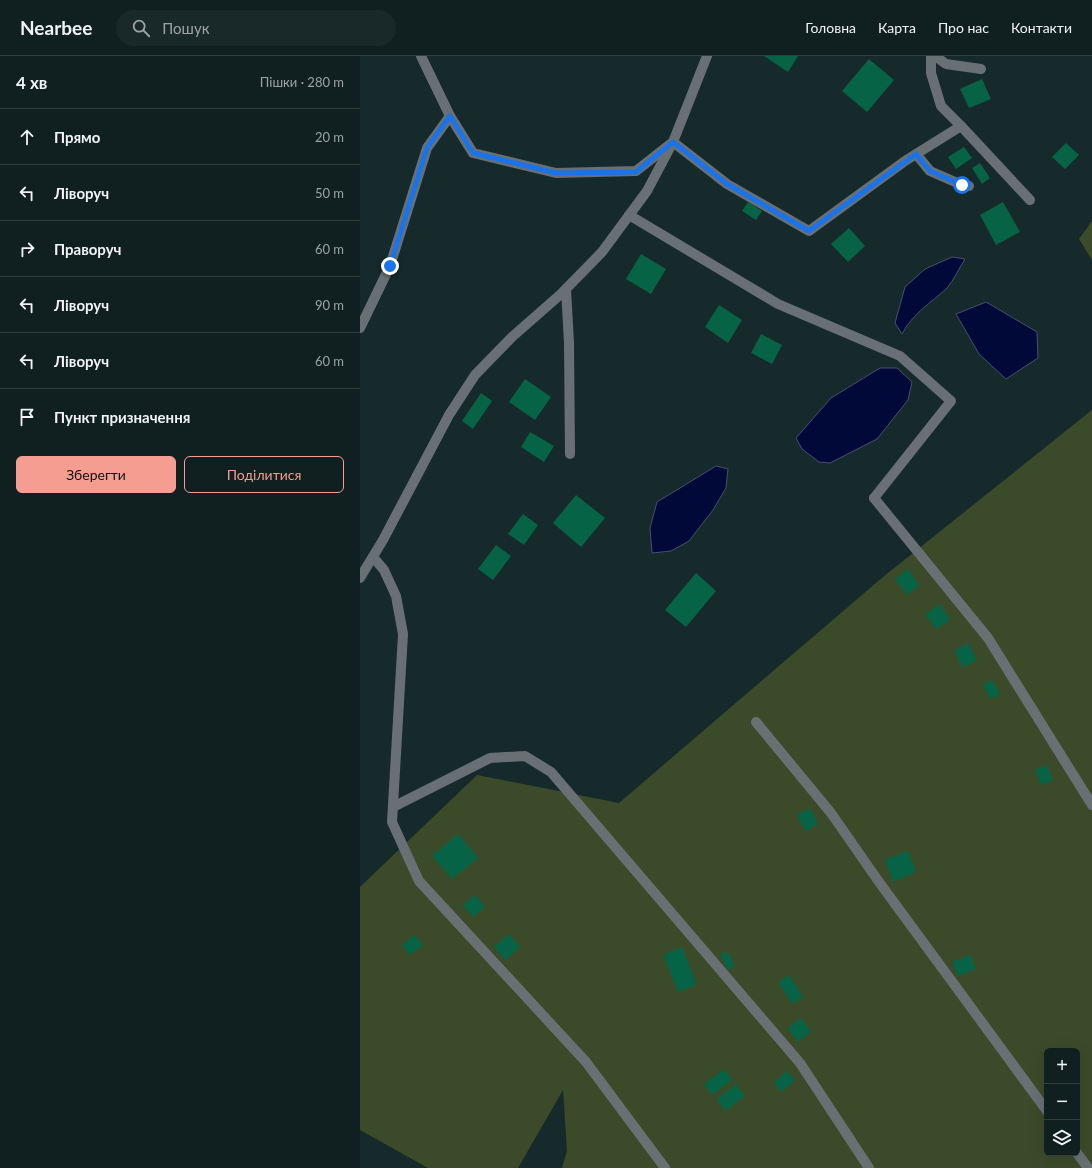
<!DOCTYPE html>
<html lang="uk">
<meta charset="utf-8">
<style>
:root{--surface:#102020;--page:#192829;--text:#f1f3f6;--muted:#9ca3a5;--line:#303e3e;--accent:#f59d90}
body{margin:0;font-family:Lato,sans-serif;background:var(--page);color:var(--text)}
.controls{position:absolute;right:12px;bottom:12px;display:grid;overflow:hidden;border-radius:6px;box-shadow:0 4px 16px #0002}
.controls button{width:36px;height:36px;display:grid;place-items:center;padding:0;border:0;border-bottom:1px solid var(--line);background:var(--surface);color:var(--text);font:20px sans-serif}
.stop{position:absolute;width:12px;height:12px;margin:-9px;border:3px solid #1a73e8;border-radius:50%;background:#fff}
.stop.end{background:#1a73e8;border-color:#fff;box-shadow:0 1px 4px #0008}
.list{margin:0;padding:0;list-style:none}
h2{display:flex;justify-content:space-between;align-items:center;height:52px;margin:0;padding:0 16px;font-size:17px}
h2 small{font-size:13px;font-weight:400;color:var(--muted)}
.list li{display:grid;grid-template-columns:26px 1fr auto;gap:12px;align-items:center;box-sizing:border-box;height:56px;padding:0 16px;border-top:1px solid var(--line)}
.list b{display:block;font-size:15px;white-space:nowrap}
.list em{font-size:13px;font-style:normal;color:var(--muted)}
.actions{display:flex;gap:8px;padding:12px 16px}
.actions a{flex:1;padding:9px 0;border:1px solid var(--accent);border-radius:6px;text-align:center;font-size:14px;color:var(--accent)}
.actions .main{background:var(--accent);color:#111}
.icon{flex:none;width:22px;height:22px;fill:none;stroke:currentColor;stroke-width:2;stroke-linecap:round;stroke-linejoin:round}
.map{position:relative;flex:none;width:732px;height:1112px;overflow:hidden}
header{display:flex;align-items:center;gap:24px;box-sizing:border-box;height:56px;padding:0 20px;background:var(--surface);border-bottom:1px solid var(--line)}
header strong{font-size:19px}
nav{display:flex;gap:22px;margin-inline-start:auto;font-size:14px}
.search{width:280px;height:36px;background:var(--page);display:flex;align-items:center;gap:10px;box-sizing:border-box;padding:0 14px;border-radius:22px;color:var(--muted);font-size:15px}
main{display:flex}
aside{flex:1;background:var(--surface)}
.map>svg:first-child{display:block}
</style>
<header>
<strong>Nearbee</strong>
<div class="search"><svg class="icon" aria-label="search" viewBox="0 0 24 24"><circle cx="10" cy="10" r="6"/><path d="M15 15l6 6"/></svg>Пошук</div>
<nav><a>Головна</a><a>Карта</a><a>Про нас</a><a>Контакти</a></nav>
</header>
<main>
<aside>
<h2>4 хв<small>Пішки · 280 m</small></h2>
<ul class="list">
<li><svg class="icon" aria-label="ahead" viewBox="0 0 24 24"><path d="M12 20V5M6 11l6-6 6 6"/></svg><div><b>Прямо</b></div><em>20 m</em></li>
<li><svg class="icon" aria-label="left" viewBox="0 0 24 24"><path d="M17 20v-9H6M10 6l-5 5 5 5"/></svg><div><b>Ліворуч</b></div><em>50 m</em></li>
<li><svg class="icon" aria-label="right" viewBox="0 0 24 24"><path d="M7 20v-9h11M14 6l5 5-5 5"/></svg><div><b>Праворуч</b></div><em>60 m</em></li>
<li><svg class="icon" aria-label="left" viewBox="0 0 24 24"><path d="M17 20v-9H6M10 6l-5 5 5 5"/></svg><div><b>Ліворуч</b></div><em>90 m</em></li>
<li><svg class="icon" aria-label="left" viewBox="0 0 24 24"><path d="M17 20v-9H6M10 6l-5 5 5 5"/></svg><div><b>Ліворуч</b></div><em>60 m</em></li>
<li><svg class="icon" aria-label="arrive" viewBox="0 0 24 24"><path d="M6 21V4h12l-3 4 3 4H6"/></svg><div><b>Пункт призначення</b></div></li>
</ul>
<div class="actions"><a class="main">Зберегти</a><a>Поділитися</a></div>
</aside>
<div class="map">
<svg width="732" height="1112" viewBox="0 0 732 1112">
<rect width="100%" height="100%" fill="#162a2b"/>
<g fill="#3b4b29" fill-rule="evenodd">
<path d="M732,165V204L719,183Z"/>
<path d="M732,354V1112H202L207,1095L203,1034L158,1112H68L0,1074V831L117,719L259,747L523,521ZM687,995H717V1097H687Z"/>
</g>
<g fill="#010939" stroke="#464f71">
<path d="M592,201L605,203C599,212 594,224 587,232C571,247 552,258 542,278L535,267L545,231L565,213Z"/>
<path d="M626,246L677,276L678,302L646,323L619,298L596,258Z"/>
<path d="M520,312H537L552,326L548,344L517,383L470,407L459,406L442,393L436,382L471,342Z"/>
<path d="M356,410L368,413L366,432L353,454L329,485L311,495L292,497L290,472L297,446Z"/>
</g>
<g fill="#076345">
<path d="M404,0H438L428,16Z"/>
<path d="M509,3L534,24L507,56L482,35Z"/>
<path d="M622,23L631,43L609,52L600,33Z"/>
<path d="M706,87L719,99L705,113L692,101Z"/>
<path d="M604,91L612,102L596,113L588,101Z"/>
<path d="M620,107L630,122L622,128L612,112Z"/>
<path d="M388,146L402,155L396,164L382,155Z"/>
<path d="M643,146L660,176L636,189L620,159Z"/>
<path d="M489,172L505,190L488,206L471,188Z"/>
<path d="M281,198L306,213L291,238L266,223Z"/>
<path d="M359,249L382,264L368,287L345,271Z"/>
<path d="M401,278L422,289L412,308L391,297Z"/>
<path d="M165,323L191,341L175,364L149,346Z"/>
<path d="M121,337L132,345L113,373L102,365Z"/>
<path d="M170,376L194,390L184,406L161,391Z"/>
<path d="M216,439L245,462L221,491L193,467Z"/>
<path d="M163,458L178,469L164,489L148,478Z"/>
<path d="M136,489L151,500L133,524L118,513Z"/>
<path d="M548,513L559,529L547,539L535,523Z"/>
<path d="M336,517L356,535L326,571L305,554Z"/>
<path d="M580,548L590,564L576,573L565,558Z"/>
<path d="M608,587L617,604L603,612L594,595Z"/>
<path d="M632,624L640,638L630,643L623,629Z"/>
<path d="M687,709L693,724L681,729L675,714Z"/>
<path d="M450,752L458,768L445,775L437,759Z"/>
<path d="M98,778L118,802L92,823L72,800Z"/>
<path d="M548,795L556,816L533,826L525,804Z"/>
<path d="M115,839L125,851L113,861L103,849Z"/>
<path d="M149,878L160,891L145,904L134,891Z"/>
<path d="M54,879L63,889L50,899L42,889Z"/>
<path d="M322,891L337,928L318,936L303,899Z"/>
<path d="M367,895L375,910L368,914L360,899Z"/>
<path d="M610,899L616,913L598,920L592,906Z"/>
<path d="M429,919L443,941L432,948L418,926Z"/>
<path d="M441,962L451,976L438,986L428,972Z"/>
<path d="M364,1013L372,1024L352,1039L344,1028Z"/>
<path d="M427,1015L435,1025L421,1036L414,1026Z"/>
<path d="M376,1028L385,1040L365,1055L357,1043Z"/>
</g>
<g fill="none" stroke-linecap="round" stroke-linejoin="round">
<g stroke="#687074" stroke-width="10">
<path d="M575,0L586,8L621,13"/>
<path d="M556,98L570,115L602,129L609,130"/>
<path d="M514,442L628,582L732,749"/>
<path d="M13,501L24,514L36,540L43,578L32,766L59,825L226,1006L305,1112"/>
<path d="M396,666L471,757L519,826L687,1055"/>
<path d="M33,751L130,702L165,700L191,716L440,1007L509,1112"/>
<path d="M717,1097L728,1112"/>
</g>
<g stroke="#687074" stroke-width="10">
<path d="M571,0V17L581,50L601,70"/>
<path d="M90,60L113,97L196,117L276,115L313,86L367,128L449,175L545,105L601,70L670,144"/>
<path d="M269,159L418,248L540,300L591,345L514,442"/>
<path d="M206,233L209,287L210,398"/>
<path d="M0,272L30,210L67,92L90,60L61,0"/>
<path d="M0,522L23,484L89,359L115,319L152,281L201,238L242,196L287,135L313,86L347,0"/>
</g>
</g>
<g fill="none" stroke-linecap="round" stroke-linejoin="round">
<path stroke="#1a73e8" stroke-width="5" d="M30,210L67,92L90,60L113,97L196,117L276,116L313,86L367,128L449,175L556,98L570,115L602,129"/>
</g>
</svg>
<div class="controls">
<button>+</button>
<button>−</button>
<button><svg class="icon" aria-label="layers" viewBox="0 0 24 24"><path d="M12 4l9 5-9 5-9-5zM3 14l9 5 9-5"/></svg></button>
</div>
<div class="stop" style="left:602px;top:129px"></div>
<div class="stop end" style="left:30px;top:210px"></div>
</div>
</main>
